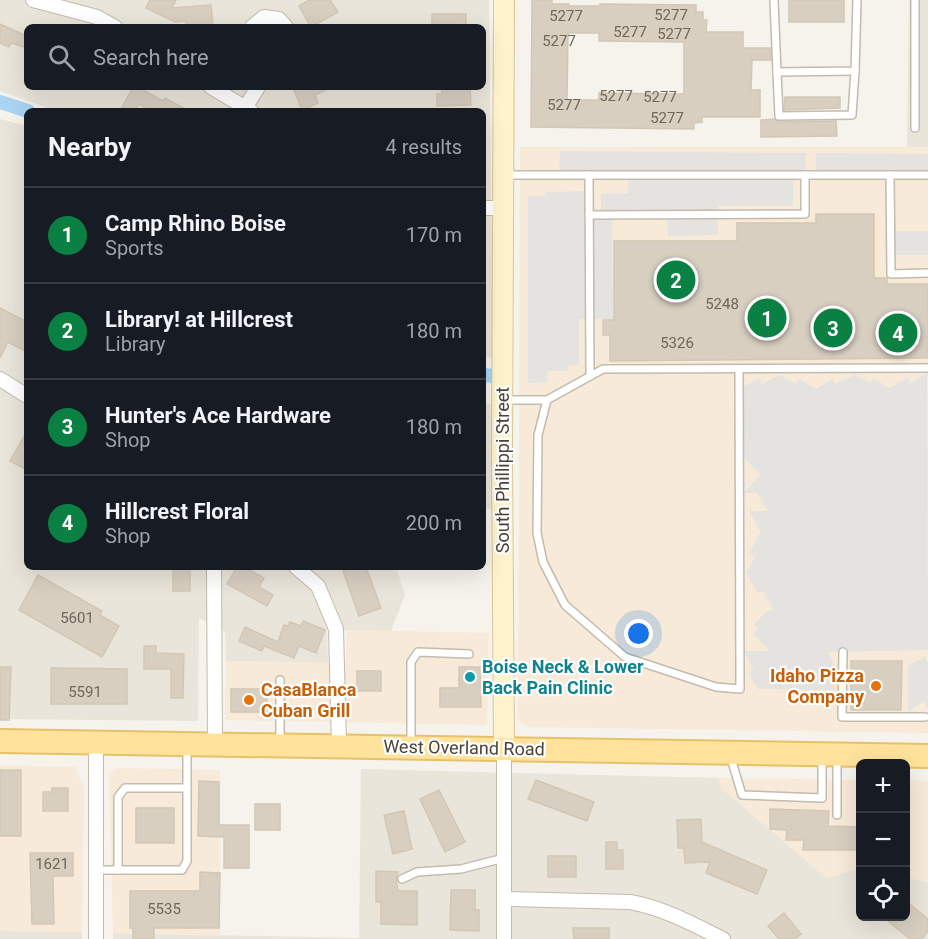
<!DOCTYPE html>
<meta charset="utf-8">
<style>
:root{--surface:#171b24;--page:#242831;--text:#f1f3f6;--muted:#9ea1a6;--line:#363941;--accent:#0b8043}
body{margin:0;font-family:Roboto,sans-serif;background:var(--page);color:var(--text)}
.controls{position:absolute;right:18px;bottom:18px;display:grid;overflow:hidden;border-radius:9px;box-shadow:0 6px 24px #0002}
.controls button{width:54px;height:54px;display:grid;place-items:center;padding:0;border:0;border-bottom:2px solid var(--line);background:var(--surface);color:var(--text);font:30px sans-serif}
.you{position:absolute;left:639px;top:634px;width:21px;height:21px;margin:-15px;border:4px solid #fff;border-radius:50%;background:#1a73e8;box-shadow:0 0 0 9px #1a73e833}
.badge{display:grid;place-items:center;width:39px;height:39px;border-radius:50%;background:var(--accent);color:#fff;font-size:20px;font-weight:700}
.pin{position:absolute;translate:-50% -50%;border:3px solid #fff;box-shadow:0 2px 6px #0006}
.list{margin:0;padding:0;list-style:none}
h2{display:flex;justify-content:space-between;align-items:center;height:78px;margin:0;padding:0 24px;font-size:26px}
h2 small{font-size:20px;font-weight:400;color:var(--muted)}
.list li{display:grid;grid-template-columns:39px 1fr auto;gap:18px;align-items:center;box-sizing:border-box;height:96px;padding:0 24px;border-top:2px solid var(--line)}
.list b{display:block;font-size:22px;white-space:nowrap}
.list p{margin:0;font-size:20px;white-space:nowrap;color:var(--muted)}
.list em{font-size:20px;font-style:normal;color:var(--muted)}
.icon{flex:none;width:33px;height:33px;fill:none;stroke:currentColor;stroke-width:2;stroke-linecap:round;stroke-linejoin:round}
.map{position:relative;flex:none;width:928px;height:939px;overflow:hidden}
.search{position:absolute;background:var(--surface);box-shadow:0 6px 24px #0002;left:24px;top:24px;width:462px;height:66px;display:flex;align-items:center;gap:15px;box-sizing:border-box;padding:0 21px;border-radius:9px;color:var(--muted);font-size:22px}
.panel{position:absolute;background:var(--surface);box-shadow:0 6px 24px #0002;left:24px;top:108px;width:462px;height:462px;border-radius:9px}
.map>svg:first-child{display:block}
</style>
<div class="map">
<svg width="928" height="939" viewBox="0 0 928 939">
<rect width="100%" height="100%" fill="#f6f3ec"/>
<g fill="#eae5da" fill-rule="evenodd">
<path d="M0,0H489L493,359L483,356V111H56L0,91ZM27,27H483V87H27Z"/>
<path d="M909,0H928V147H907Z"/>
<path d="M0,119L27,126V567H396L405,595L391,631L327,630L328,663L226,661L225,632L199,618L198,721L0,719Z"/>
<path d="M483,403L494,404L495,509H483Z"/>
<path d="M361,769L719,778L721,788L827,878L860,868V916H906V877L928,882V939H113V933L359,938Z"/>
<path d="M0,931L82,932V939H0Z"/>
</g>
<g fill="#f7ead8">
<path d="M520,147H928V733L531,727L518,721Z"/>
<path d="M347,630L489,633L487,725L225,720L226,661L346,663Z"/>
<path d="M0,765L76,767L84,789L82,932L0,931Z"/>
<path d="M118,768L220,770V936L113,933L109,776L110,773Z"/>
<path d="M719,778L860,780V868L827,878L721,788Z"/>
<path d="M906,780L928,781V882L906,877Z"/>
</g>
<g fill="#e5e3e0">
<path d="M560,151L806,153L805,174H793V206H718V235L668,236L667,215H612L613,319H579V365L568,366L567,371H547V382L528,383V196H546V192L589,191V215L601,214V194L628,193V174H559Z"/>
<path d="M816,153L928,154V175L816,174Z"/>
<rect x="891" y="231" width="37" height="24"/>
<path d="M927,371L928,650L828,652L836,668L826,672L836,690L758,689L748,673L754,670L744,651H770L753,634L758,629L754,624L768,610H773L764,592H757L746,573L755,557L749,553L761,532L749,511H768L757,493H743L761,475L741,455L739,389L760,378L761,385L779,375L796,384L799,379L816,389L834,378V384L853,376V374L870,383L873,378L889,388L909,377V384L926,374Z"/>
<path d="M926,656V661L928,662V708L925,706V701L908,711V666Z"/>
</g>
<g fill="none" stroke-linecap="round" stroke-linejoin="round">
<g stroke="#a9d4f2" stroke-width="14">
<path d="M0,102L28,111"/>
<path d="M483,375L494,376"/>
</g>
</g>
<g fill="#d8cfc1" stroke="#d3c7b4" stroke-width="1.5" fill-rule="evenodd">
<path d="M150,0H176L172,8L211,5L213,27H186V21L175,22L146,8Z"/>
<path d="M309,0H330L338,12L311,27L299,6Z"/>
<path d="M532,0H552V4H569V6H600V4L696,5V12H703V20H707L706,32H743V48H770L771,60H752L751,90H760V117H702V122L694,123V129L531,127ZM568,33H599V41L684,42V94L599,93V100H567Z"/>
<rect x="789" y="0" width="55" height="22"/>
<rect x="432" y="14" width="34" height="13"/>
<path d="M0,24L27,36V48L11,43L9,47L0,43Z"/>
<path d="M133,87H138L163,101L165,98L189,111H151L139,104L135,111H120Z"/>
<path d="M293,87H331L315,95L318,103L302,110Z"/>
<path d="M442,87H470L471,105L437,106V94H442Z"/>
<path d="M785,97H840V108L784,110Z"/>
<path d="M775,119L779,122L836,121L837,136L761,137V120Z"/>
<path d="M816,214H874V278H887V284H928V358L610,361V335H603V320H614V241H737V223H816Z"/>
<path d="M0,308L27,322V352L8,342L0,358Z"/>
<path d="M27,431V470L10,461Z"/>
<rect x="173" y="567" width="17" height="24"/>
<path d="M237,567H244L264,578L259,587L273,595L267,606L227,584Z"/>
<path d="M355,567H366L381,608L359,616L343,571Z"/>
<path d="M38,575L102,611L100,615L119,626L102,657L19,610Z"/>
<path d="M303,621L325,630L316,653L299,646L294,658L264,646L262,651L239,641L245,627L278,642L284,625L288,626L290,622L301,626Z"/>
<path d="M144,646H156V653L184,654L183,698H171V669H144Z"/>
<path d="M851,661H902L901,710H851Z"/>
<path d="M0,667H11L9,720H0Z"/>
<path d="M459,667H480L481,707H440V688H459Z"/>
<path d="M51,668L127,669V704H51Z"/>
<rect x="357" y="671" width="24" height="20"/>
<rect x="231" y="689" width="36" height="23"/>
<rect x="0" y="770" width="21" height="66"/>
<path d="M536,780L594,802L587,821L528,799Z"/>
<path d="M199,781L219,782V825H249V868H224V837L198,836Z"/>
<path d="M52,788H68V811H43V792H52Z"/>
<path d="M439,790L465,842L445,852L420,799Z"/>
<rect x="255" y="804" width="25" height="26"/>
<rect x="136" y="808" width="38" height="35"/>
<path d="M770,809L829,811L828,826L861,827V850H803L804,840H786L787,830L770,829Z"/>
<path d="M404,811L412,849L393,854L384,815Z"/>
<path d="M701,819L702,842L767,870L757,894L706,873L710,862L685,863L684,848H678L677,820Z"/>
<path d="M606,842H617V850H623V869H606Z"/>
<path d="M30,853H73V876H53L54,924H32Z"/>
<rect x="548" y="856" width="28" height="21"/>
<path d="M376,871L398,872L396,879L398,891H417V925L381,924V902H376Z"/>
<path d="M200,872L220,873L219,928H154V939H133V928H130V891H200Z"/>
<path d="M451,890H475V910H479V931L450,930Z"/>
<path d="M906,901L928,919V931L922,939H910L882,916H906Z"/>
<path d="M784,913L801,934L795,939H779L768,926Z"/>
<path d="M573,928H609V939H574Z"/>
</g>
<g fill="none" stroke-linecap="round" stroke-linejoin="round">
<g stroke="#c2bbae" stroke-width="10">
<g id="lane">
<path d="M774,0L777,72L855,71L857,0"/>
<path d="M777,72L779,116L852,115L855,71"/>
<path d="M915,128V0"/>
<path d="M505,175H928"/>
<path d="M589,175L590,376"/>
<path d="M890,175L891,274L928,273"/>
<path d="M589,215L805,214V175"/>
<path d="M505,400H547L603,369L928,368"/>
<path d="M547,400L538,435L537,533L543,562L565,605L625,657L716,687L740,689L739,369"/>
<path d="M843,652L842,717H925"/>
<path d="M280,680V742"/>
<path d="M411,744V662L418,652L469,654"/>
<path d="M730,755L742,795L822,798V756"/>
<path d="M837,815V757"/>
<path d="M96,870H182L187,861V749"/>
<path d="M118,870V797L125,788H187"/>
<path d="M402,879L417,872L461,869L504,858"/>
</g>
</g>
<g stroke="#c2bbae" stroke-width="16">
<g id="street">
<path d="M33,0L97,17L115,27"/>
<path d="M252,27L264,17L279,19L286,27"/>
<path d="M211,87L251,111"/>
<path d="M245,108L258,87"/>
<path d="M483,208H503"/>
<path d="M0,379L27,396"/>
<path d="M214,567L215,744"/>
<path d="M296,567L318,586L336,629L339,746"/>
<path d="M504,899L630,902C664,908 692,924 723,939"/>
<path d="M96,939V742"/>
<path d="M504,939V748"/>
</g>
</g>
<g stroke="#d6c79b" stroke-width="22">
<path id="secondary" d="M504,748L502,454L504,0"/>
</g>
<g stroke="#e6c16a" stroke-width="26">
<path id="primary" d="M0,741L928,756"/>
</g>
<use href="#lane" stroke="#fff" stroke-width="7"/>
<use href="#street" stroke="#fff" stroke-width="14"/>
<use href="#secondary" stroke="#fff3cd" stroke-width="20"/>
<use href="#primary" stroke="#ffe39c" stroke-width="22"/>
</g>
<circle fill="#0f9aa8" stroke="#fff" stroke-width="2" cx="470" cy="677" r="6"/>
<g fill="#e8710a" stroke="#fff" stroke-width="2">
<circle cx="876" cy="686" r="6"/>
<circle cx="249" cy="700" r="6"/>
</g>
<g text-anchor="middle" stroke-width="4.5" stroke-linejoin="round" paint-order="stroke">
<g font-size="15" fill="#6e675b">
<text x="671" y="20">5277</text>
<text x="566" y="21">5277</text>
<text x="630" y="37">5277</text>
<text x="674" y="39">5277</text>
<text x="559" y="46">5277</text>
<text x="616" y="101">5277</text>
<text x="660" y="102">5277</text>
<text x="564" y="110">5277</text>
<text x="667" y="123">5277</text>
<text x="722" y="309">5248</text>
<text x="677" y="348">5326</text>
<text x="77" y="623">5601</text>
<text x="85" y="697">5591</text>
<text x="52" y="869">1621</text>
<text x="164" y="914">5535</text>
</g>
<g font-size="18" fill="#4b4439" stroke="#fff">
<text transform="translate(503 470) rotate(-90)" y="6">South Phillippi Street</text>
<text transform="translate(464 748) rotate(1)" y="6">West Overland Road</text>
</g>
<g font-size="18" font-weight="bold" fill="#0d838f" stroke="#fff" text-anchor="start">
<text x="482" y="673">Boise Neck &amp; Lower<tspan x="482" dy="21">Back Pain Clinic</tspan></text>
</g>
<g font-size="18" font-weight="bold" fill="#c56008" stroke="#fff" text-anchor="end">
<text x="864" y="682">Idaho Pizza<tspan x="864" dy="21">Company</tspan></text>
<text x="261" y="696" text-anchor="start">CasaBlanca<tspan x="261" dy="21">Cuban Grill</tspan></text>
</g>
</g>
</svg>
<div class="controls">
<button>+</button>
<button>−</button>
<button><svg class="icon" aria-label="locate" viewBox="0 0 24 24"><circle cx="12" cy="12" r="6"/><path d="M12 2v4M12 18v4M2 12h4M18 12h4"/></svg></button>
</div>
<div class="you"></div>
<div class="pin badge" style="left:767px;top:318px">1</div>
<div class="pin badge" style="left:676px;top:280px">2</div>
<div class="pin badge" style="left:833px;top:328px">3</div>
<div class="pin badge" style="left:898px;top:333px">4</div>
<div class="search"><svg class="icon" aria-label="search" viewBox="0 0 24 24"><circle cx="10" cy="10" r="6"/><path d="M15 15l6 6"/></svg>Search here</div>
<section class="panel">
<h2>Nearby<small>4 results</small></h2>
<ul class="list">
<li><span class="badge">1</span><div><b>Camp Rhino Boise</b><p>Sports</p></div><em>170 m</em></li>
<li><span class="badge">2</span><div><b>Library! at Hillcrest</b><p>Library</p></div><em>180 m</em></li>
<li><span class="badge">3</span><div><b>Hunter's Ace Hardware</b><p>Shop</p></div><em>180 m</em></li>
<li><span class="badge">4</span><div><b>Hillcrest Floral</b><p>Shop</p></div><em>200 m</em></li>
</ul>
</section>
</div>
